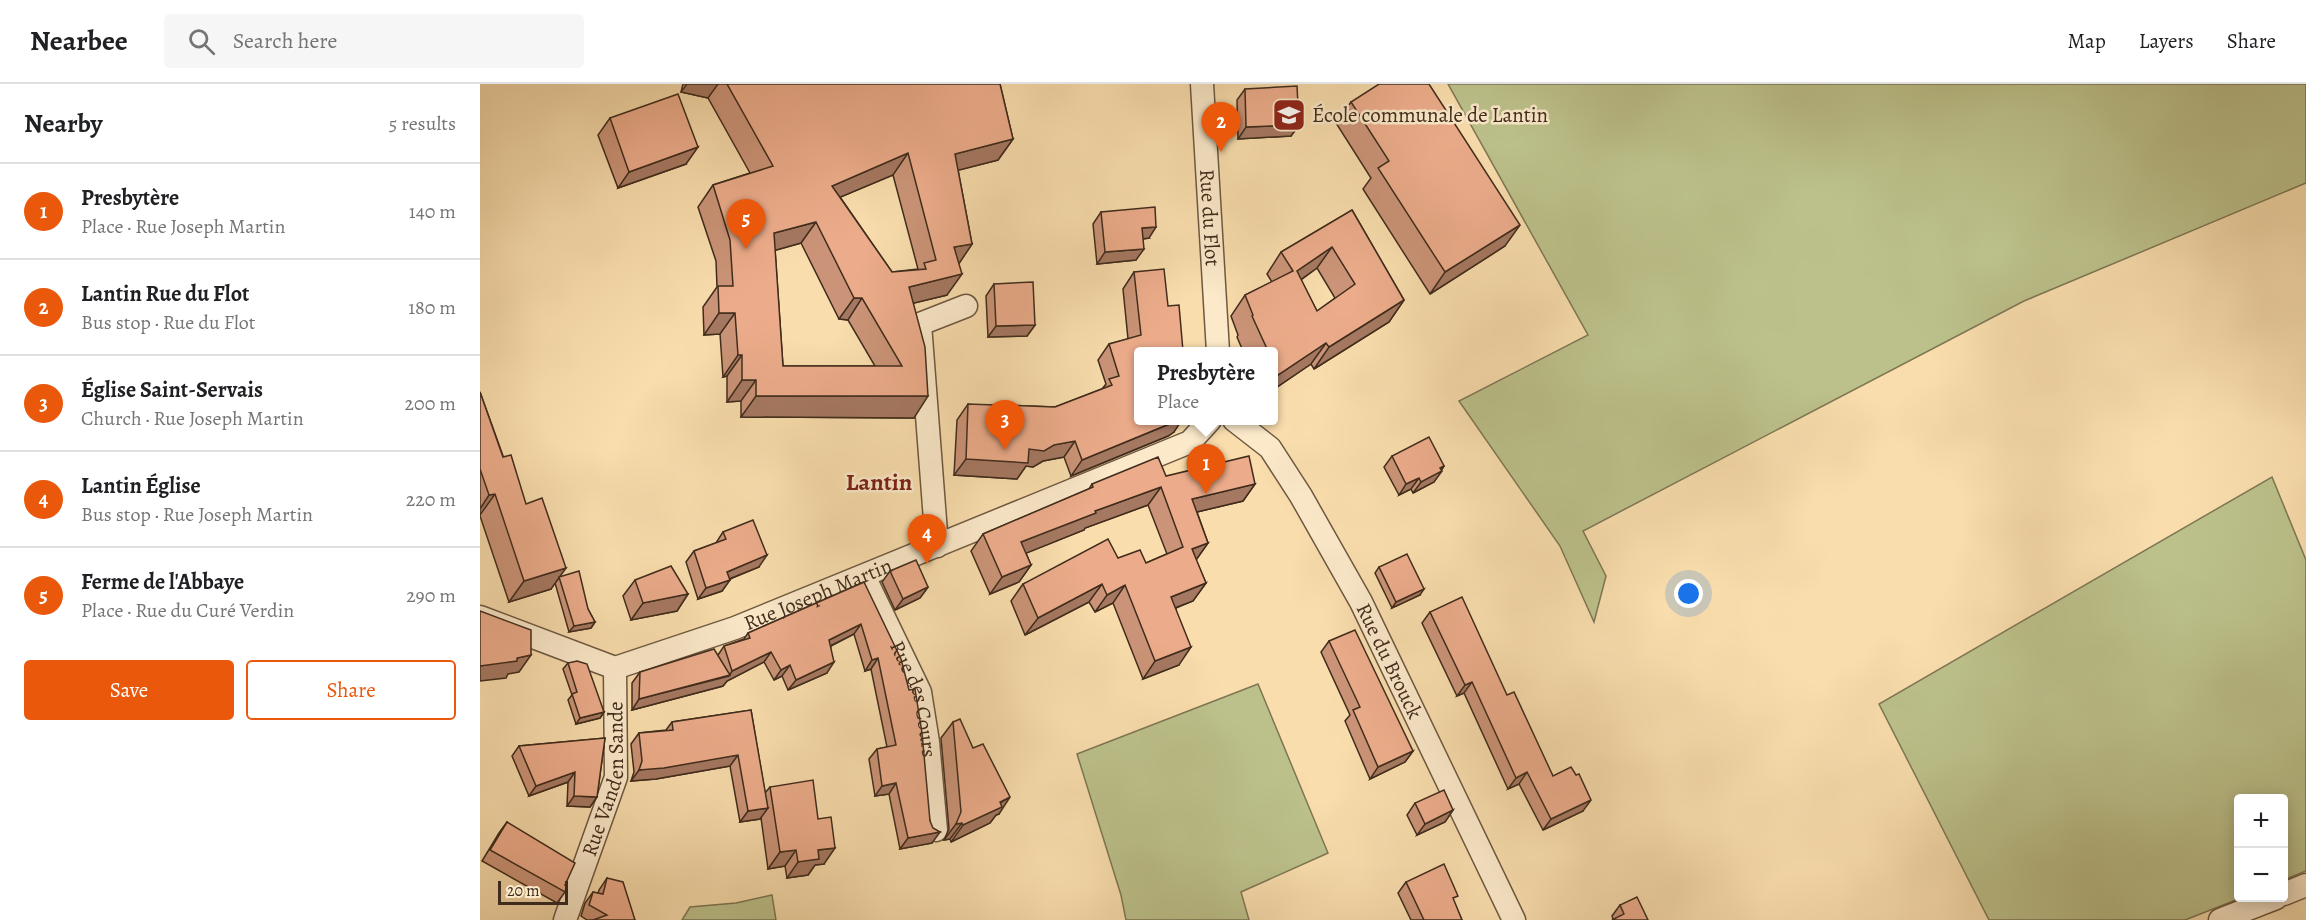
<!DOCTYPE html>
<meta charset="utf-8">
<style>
:root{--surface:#fff;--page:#f6f6f6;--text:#202124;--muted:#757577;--line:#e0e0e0;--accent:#ea580c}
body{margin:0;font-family:Alegreya,serif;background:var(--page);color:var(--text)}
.controls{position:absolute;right:18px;bottom:18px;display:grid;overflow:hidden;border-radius:6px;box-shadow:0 3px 15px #0003}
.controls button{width:54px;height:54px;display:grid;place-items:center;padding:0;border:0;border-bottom:2px solid var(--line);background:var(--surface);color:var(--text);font:30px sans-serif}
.scale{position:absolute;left:18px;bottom:15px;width:70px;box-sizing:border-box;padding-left:6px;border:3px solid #402c1c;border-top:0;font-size:16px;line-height:21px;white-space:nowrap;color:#402c1c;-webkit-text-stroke:4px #fbe9ca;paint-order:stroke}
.you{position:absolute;left:1209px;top:510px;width:21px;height:21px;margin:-15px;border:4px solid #fff;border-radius:50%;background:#1a73e8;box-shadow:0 0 0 9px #1a73e833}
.badge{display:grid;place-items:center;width:39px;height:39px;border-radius:50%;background:var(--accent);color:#fff;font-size:20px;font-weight:700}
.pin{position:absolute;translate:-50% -50px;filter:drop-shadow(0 2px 3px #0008)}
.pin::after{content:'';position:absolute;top:32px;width:21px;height:18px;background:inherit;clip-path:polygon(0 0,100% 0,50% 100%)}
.popup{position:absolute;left:654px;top:263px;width:144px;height:78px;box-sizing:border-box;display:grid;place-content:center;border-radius:6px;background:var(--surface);filter:drop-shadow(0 2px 4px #0005);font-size:20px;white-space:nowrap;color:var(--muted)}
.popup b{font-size:22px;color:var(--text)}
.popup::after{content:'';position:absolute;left:50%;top:100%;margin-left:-12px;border:12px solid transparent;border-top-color:var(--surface)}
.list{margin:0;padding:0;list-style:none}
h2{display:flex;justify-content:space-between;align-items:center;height:78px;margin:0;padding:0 24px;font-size:26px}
h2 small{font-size:20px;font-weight:400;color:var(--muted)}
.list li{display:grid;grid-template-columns:39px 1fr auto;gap:18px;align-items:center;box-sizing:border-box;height:96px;padding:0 24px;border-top:2px solid var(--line)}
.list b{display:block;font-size:22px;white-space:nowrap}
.list p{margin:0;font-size:20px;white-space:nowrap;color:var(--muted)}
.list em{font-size:20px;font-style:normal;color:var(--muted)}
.actions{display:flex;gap:12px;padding:18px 24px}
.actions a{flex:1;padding:14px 0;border:2px solid var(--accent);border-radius:6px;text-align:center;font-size:21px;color:var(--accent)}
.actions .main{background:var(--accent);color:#fff}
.icon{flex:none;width:33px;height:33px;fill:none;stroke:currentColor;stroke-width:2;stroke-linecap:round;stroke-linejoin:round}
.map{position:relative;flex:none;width:1826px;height:836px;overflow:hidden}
header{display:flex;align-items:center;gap:36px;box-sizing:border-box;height:84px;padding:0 30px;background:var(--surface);border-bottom:2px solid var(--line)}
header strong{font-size:28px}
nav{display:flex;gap:33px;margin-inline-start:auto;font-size:21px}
.search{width:420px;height:54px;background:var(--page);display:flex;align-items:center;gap:15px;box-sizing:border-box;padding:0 21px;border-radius:6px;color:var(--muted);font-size:22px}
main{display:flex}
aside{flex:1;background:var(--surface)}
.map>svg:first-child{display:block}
</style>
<header>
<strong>Nearbee</strong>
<div class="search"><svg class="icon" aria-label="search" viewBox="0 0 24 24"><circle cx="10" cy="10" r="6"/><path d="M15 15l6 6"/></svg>Search here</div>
<nav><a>Map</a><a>Layers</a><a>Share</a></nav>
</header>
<main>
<aside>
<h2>Nearby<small>5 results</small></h2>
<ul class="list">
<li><span class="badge">1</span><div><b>Presbytère</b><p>Place · Rue Joseph Martin</p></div><em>140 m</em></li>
<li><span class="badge">2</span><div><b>Lantin Rue du Flot</b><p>Bus stop · Rue du Flot</p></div><em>180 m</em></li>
<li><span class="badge">3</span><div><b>Église Saint-Servais</b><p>Church · Rue Joseph Martin</p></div><em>200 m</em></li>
<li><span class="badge">4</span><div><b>Lantin Église</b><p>Bus stop · Rue Joseph Martin</p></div><em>220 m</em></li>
<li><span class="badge">5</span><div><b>Ferme de l'Abbaye</b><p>Place · Rue du Curé Verdin</p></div><em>290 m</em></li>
</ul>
<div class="actions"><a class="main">Save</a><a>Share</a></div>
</aside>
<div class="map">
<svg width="1826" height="836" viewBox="0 0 1826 836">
<rect width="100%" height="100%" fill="#f9ddad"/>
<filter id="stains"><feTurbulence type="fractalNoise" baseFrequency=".00333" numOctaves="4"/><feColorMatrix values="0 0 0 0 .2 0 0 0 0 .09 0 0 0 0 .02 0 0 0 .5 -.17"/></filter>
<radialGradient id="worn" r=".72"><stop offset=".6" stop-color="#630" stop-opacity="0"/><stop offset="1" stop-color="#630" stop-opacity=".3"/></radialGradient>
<g fill="#bcc18b" stroke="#7e7654" stroke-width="1.5">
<path d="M968,0H1826V99L1544,217L1103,447L1126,492L1114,538L1080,462L979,317L1108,251Z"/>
<path d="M1792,393L1826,476V787L1804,796V714H1758V814H1761L1705,836H1509L1399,620Z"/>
<path d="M778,600L848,769L761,808L769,836H646L641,811L597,670Z"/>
<path d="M292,811L296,836H202L210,823L256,819Z"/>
</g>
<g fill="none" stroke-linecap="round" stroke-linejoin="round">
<g stroke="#6e5840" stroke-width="25">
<g id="minor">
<path id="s1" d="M722,0L738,268"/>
<path id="s2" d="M754,336L790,364L821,412L881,518L1034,836"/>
<path d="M457,462L440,240L486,222"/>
<path id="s3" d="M384,492L440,608L448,658L456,746"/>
<path d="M0,533L135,584"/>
<path id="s4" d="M135,584L255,544L710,358L730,336"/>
<path d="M1804,810L1826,801"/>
<path id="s5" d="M85,836L136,693L135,584"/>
<path d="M1740,836L1796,814"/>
</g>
</g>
<use href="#minor" stroke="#fbe9ca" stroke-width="22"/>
</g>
<g fill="#cb9478" stroke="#402c1c" stroke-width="1.5" fill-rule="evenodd">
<path d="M203,0H520L533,55L518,76L478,86L492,160L479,179L467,211L433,219L434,334L261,333V317L247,318V292L243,293L240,250L224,251L223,223L237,203L236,177L218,123L233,101L270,89L228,14L201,8ZM413,91L438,185L412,188L360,113ZM321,159L359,235L368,236L395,282H303L295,166Z"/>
<path d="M765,5L819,41L811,52L758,55L757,16Z"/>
<path d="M871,18L1025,162L950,210L883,105L891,94L856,39Z"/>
<path d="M130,34L206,80L138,104L118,51Z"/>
<path d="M872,126L924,216L909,238L834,285L831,280L794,305V267H763L757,253L758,251L751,232L765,211L792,198L787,190L801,168ZM837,184L855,214L837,227L821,196Z"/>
<path d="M621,128L669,154L663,155L656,176L617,180L613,140Z"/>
<path d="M654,188L688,222L658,267L694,348L688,352L591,392L584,373L563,377L553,383L546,382L537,395L474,391L477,336L488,320L517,328L520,327L524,321L575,323L622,305L626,300L618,276L629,260L648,255L643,205Z"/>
<path d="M514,200L555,241L547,252L508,253L506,212Z"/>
<path d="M0,308L71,505L29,518L0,432Z"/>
<path d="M912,372L964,382L954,398L933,409L931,405L919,411L904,383Z"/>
<path d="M686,392L775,400L763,417L717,428L728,459L716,476L726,499L713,517L696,524L699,581L663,595L633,519L615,528L609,518L545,551L531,517L543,500L638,474L666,479L687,470L668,421L605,444L604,446L546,469L551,481L539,498L510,510L491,467L503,450L609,405L612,400Z"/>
<path d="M243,448L279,483L250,495L242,507L218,515L206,478L214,467L236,459Z"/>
<path d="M899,483L940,511L912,524L895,489Z"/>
<path d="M410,487L448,503L440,514L415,526L402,498Z"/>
<path d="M79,493L108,525L115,538L111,544L89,548L75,499Z"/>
<path d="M155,496L208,510L197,527L151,536L143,512Z"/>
<path d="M384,498L450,737L452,759L420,765L409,710L395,712L389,675L397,665L407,663L391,585L385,587L374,550L351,562L347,589L308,606L302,592L294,596L284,578L247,597L243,602L152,626V599L160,588L238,571L244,562L264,555L268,549Z"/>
<path d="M950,528L1027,611L1073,692L1103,727L1063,746L1039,700L1028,705L984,609L977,612L942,539Z"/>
<path d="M849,557L933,667L925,678L890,695L865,637L870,631L841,568Z"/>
<path d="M88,579L124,628L120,634L96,640L88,616L92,611L83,585Z"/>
<path d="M271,626L285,709L290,703L344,780L335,781L328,791L307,794L305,782L288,785L281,734L280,735L260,738L250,682L176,695L151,697L154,688L151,660L159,649L186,646L192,638Z"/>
<path d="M473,638L519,730L516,731L510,739L471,758L470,755L464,756L469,745L461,654Z"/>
<path d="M125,654L117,713L110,723L87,722L88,698L49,712L32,672L39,662Z"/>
<path d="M935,719L973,726L965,738L937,751L927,731Z"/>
<path d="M27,738L85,801V808L77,819L2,777L19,749Z"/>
<path d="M127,794L155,836H107L101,832L105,819L113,808L118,809L119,806Z"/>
<path d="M926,798L974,818L982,836H931L918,809Z"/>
<path d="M1140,821L1168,836L1133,835L1132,832Z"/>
</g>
<g fill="#a57861" stroke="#402c1c" stroke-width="1.5">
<path d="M207,0H238L228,14L201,8Z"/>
<path d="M819,41L811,52L758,55L766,43Z"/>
<path d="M533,55L518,76L460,91L475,70Z"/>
<path d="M218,63L206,80L138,104L149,88Z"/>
<path d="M428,69L413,91L337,123L352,102Z"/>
<path d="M336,138L321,159L279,171L294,149Z"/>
<path d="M1040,141L1025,162L950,210L965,188Z"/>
<path d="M676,143L669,154L654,156L662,144Z"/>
<path d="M492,160L478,181L474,163Z"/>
<path d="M852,163L837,184L802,209L817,187Z"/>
<path d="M664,165L656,176L617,180L625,168Z"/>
<path d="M482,190L467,211L414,224L429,203Z"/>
<path d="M374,214H382L368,236L359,235Z"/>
<path d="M924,216L909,238L834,285L849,263Z"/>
<path d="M239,229H255L240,250L224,251Z"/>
<path d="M555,241L547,252L508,253L516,242Z"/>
<path d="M846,259L831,280L794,305V298L798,291Z"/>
<path d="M258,271H262L247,292L243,293Z"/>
<path d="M262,296H276L261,317L247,318Z"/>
<path d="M276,312H448L434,334L261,333Z"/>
<path d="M699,336H702L694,348L688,352L591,392L602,376Z"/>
<path d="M595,357L584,373L563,377L553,383L546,382L537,395L474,391L486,375L549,365Z"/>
<path d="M964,382L960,388L962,387L954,398L933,409L941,398Z"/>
<path d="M939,394L931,405L919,411L926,400Z"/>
<path d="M775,400L763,417L700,432L712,415Z"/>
<path d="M681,403L668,421L605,444L604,446L529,476L541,458L615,427Z"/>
<path d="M15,410L0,431V425L9,411Z"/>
<path d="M728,459L716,476L712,465Z"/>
<path d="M287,471L279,483L239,499L247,488Z"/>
<path d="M551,481L539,498L510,510L522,493Z"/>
<path d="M86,484L71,505L29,518L44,497Z"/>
<path d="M250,496L242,507L218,515L226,504Z"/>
<path d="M726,499L713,517L679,530L691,513Z"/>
<path d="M622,500L609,518L545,551L558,534Z"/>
<path d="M645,501L633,519L615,528L627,511Z"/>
<path d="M448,503L440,514L415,526L423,515Z"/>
<path d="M944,505L940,511L912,524L916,518Z"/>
<path d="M208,510L197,527L151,536L163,519Z"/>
<path d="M115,538L111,544L89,548L94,542Z"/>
<path d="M381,540L374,550L342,566L349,556Z"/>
<path d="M711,563L699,581L663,595L675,577Z"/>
<path d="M291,568L284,578L247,597L243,602L152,626L159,615L249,592L252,587Z"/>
<path d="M51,571L39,588L28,590L26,594L0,597V582Z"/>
<path d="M398,574L391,585L385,587L392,576Z"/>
<path d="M354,578L347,589L308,606L316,596Z"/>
<path d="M310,581L302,592L294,596L301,586Z"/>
<path d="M992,598L984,609L977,612L985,601Z"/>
<path d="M124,628L120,634L96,640L100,634Z"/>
<path d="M933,667L925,678L890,695L898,683Z"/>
<path d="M258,671L250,682L176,695L151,697L159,686Z"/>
<path d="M95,688L88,698L49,712L56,702Z"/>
<path d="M1047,688L1039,700L1028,705L1036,694Z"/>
<path d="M416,699L409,710L395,712L402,702Z"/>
<path d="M94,712L117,713L110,723L87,722Z"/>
<path d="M530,713L519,730L516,731L510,739L471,758L483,741Z"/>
<path d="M1111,716L1103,727L1063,746L1071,735Z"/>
<path d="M288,724L280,735L260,738L268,727Z"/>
<path d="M973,726L965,738L937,751L945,740Z"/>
<path d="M482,739L470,755L464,756L476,740Z"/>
<path d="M460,748L452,759L420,765L428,754Z"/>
<path d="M355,764L344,780L335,781L328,791L307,794L318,778L338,766Z"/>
<path d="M316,766L305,782L288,785L300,768Z"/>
</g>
<g fill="#ecac8b" stroke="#402c1c" stroke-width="1.5" fill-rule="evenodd">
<path d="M247,0H520L533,55L475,70L492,160L474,163L482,190L429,203L445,263L448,312H276V296H262V271H258L255,229H239L238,202H253L250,156L233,101L293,82ZM428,69L456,176L444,179L446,185L412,188L352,102ZM336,138L374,214H382L422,282H303L294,149Z"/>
<path d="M899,0H949L1040,141L965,188L898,84L909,77L871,18Z"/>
<path d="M817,2L819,41L766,43L765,5Z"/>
<path d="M198,10L218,63L149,88L130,34Z"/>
<path d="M675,123L676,143L662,144L664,165L625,168L621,128Z"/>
<path d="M872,126L924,216L849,263L846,259L798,291L794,280V267H788L772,232L773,231L765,211L813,187L801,168ZM852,163L875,200L837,227L817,187Z"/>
<path d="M684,185L688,222L699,221L703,267H658V336H699L602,376L595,357L574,361L564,367L549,365L548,379L486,375L488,320L515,321L517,328L525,326L524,321L575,323L632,301L629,295L639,292L629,260L661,251L654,188Z"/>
<path d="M553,198L555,241L516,242L514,200Z"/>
<path d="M0,308L23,373L31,371L46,420L62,414L86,484L44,497L15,410L9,411L0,385Z"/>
<path d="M949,353L964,382L960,384L962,387L941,398L939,394L926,400L912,372Z"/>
<path d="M769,372L775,400L712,415L728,459L712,465L726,499L691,513L711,563L675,577L645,501L627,511L622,500L558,534L543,500L628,455L638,474L660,466L666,479L703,463L681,403L615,427L616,429L541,458L551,481L522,493L503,450L613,403L612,400L678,373L686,392Z"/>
<path d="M273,436L287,471L247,488L250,496L226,504L214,467L246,455L243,448Z"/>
<path d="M927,470L944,505L916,518L899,483Z"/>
<path d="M436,476L448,503L423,515L410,487Z"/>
<path d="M191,482L208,510L163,519L155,496Z"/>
<path d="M99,487L108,525L115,538L94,542L79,493Z"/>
<path d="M384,498L421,575L429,606L435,605L442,649L450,737L453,744L460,748L428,754L416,699L402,702L397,665L416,661L398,574L392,576L381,540L349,556L354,578L316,596L310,581L301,586L291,568L252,587L244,562L270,554L268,549Z"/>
<path d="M982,513L1027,611L1034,608L1073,692L1091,683L1096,691L1099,690L1111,716L1071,735L1047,688L1036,694L992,598L985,601L950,528Z"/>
<path d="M0,527L51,546V571L37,574V577L0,582Z"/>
<path d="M875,546L933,667L898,683L873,626L880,623L849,557Z"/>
<path d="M234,565L250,591L159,615L160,588Z"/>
<path d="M97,577L107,580L124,628L100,634L92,610L97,608L88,579Z"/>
<path d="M271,626L288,724L268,727L258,671L184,684L159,686L162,677L159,649L193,646L192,638Z"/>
<path d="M480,635L493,664L503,660L530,713L520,718L522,723L483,741L482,739L476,740L481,728L473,638Z"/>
<path d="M125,654L117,713L94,712L95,688L56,702L39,662Z"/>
<path d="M333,696L338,735L351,733L355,764L338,766L339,775L318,778L316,766L300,768L290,703Z"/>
<path d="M964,706L973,726L945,740L935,719Z"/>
<path d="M27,738L95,779L85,801H87L85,808L10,766Z"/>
<path d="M964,780L978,812L973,814L982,836H944L926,798Z"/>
<path d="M127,794L143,798L155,836H113L127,831L109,821L113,808L123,810Z"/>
<path d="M1157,813L1168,836H1132L1144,830L1140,821Z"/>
</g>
<defs>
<g id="school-square" transform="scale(1.725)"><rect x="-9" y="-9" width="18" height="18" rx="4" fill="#8f2418" stroke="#fbe9ca"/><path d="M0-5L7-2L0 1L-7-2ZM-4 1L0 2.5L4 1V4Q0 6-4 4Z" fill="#fff"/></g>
</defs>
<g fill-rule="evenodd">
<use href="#school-square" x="809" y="31"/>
</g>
<g text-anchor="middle" stroke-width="5" stroke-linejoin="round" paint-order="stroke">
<g font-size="21" fill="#402c1c" stroke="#fbe9ca" text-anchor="start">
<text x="832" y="38">École communale de Lantin</text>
</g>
<g font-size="21" fill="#402c1c" stroke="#fbe9ca">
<text dy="7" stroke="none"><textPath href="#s1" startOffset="134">Rue du Flot</textPath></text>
<text dy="7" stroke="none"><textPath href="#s4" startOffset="216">Rue Joseph Martin</textPath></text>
<text dy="7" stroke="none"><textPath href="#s2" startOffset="290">Rue du Brouck</textPath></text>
<text dy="7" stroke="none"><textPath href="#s3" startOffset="134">Rue des Cours</textPath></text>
<text dy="7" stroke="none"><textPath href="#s5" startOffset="148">Rue Vanden Sande</textPath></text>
</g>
<g font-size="24" font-weight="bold" fill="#7a1f14" stroke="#fbe9ca">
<text x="399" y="406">Lantin</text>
</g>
</g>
<rect width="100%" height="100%" filter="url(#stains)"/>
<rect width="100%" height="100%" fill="url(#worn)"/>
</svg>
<div class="controls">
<button>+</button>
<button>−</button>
</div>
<div class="scale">20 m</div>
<div class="you"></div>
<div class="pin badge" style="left:726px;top:410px">1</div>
<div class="popup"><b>Presbytère</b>Place</div>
<div class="pin badge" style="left:741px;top:68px">2</div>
<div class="pin badge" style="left:525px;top:366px">3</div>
<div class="pin badge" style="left:447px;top:480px">4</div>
<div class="pin badge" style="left:266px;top:165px">5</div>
</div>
</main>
